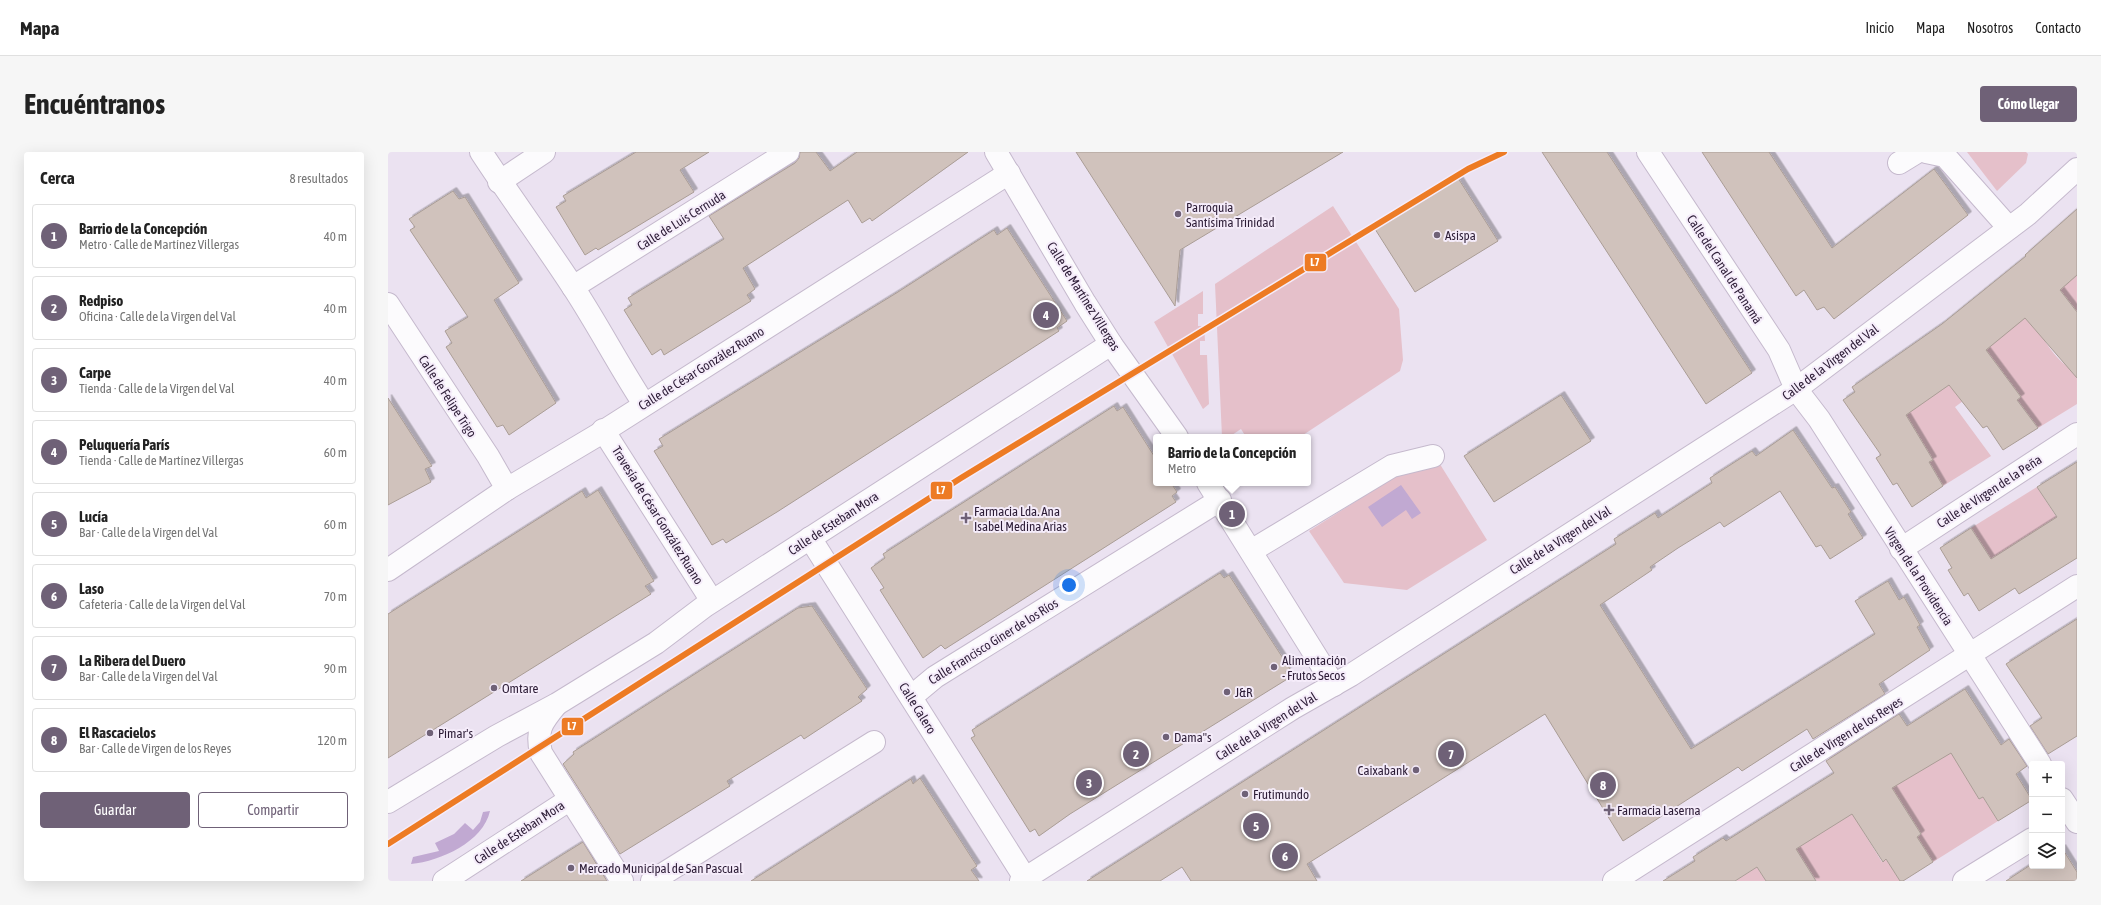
<!DOCTYPE html>
<html lang="es">
<meta charset="utf-8">
<style>
:root{--surface:#fff;--page:#f6f6f6;--text:#222;--muted:#767676;--line:#e0e0e0;--accent:#6f6177}
body{margin:0;font-family:"Asap Condensed",sans-serif;background:var(--page);color:var(--text)}
.controls{position:absolute;right:12px;bottom:12px;display:grid;overflow:hidden;border-radius:4px;box-shadow:0 4px 16px #0002}
.controls button{width:36px;height:36px;display:grid;place-items:center;padding:0;border:0;border-bottom:1px solid var(--line);background:var(--surface);color:var(--text);font:20px sans-serif}
.you{position:absolute;left:681px;top:433px;width:14px;height:14px;margin:-10px;border:3px solid #fff;border-radius:50%;background:#1a73e8;box-shadow:0 0 0 6px #1a73e833}
.badge{display:grid;place-items:center;width:26px;height:26px;border-radius:50%;background:var(--accent);color:#fff;font-size:13px;font-weight:700}
.pin{position:absolute;translate:-50% -50%;border:2px solid #fff;box-shadow:0 1px 4px #0006}
.popup{position:absolute;left:765px;top:282px;width:158px;height:52px;box-sizing:border-box;display:grid;place-content:center;border-radius:4px;background:var(--surface);filter:drop-shadow(0 1px 3px #0005);font-size:13px;white-space:nowrap;color:var(--muted)}
.popup b{font-size:15px;color:var(--text)}
.popup::after{content:'';position:absolute;left:50%;top:100%;margin-left:-8px;border:8px solid transparent;border-top-color:var(--surface)}
.list{margin:0;padding:0;list-style:none}
h2{display:flex;justify-content:space-between;align-items:center;height:52px;margin:0;padding:0 16px;font-size:17px}
h2 small{font-size:13px;font-weight:400;color:var(--muted)}
.list li{display:grid;grid-template-columns:26px 1fr auto;gap:12px;align-items:center;box-sizing:border-box;height:64px;margin:0 8px 8px;padding:0 8px;border:1px solid var(--line);border-radius:4px}
.list b{display:block;font-size:15px;white-space:nowrap}
.list p{margin:0;font-size:13px;white-space:nowrap;color:var(--muted)}
.list em{font-size:13px;font-style:normal;color:var(--muted)}
.actions{display:flex;gap:8px;padding:12px 16px}
.actions a{flex:1;padding:9px 0;border:1px solid var(--accent);border-radius:4px;text-align:center;font-size:14px;color:var(--accent)}
.actions .main{background:var(--accent);color:#fff}
.icon{flex:none;width:22px;height:22px;fill:none;stroke:currentColor;stroke-width:2;stroke-linecap:round;stroke-linejoin:round}
.map{position:relative;flex:none;width:1689px;height:729px;overflow:hidden;border-radius:4px}
header{display:flex;align-items:center;gap:24px;box-sizing:border-box;height:56px;padding:0 20px;background:var(--surface);border-bottom:1px solid var(--line)}
header strong{font-size:19px}
nav{display:flex;gap:22px;margin-inline-start:auto;font-size:14px}
.intro{display:flex;align-items:center;justify-content:space-between;box-sizing:border-box;height:96px;padding:0 24px}
h1{margin:0;font-size:28px}
.button{padding:10px 18px;border-radius:4px;background:var(--accent);color:#fff;font-size:14px;font-weight:700}
main{display:flex;gap:24px;padding:0 24px}
aside{flex:1;background:var(--surface);border-radius:4px;box-shadow:0 4px 16px #0002}
.map>svg:first-child{display:block}
</style>
<header>
<strong>Mapa</strong>
<nav><a>Inicio</a><a>Mapa</a><a>Nosotros</a><a>Contacto</a></nav>
</header>
<div class="intro"><h1>Encuéntranos</h1><a class="button">Cómo llegar</a></div>
<main>
<aside>
<h2>Cerca<small>8 resultados</small></h2>
<ul class="list">
<li><span class="badge">1</span><div><b>Barrio de la Concepción</b><p>Metro · Calle de Martínez Villergas</p></div><em>40 m</em></li>
<li><span class="badge">2</span><div><b>Redpiso</b><p>Oficina · Calle de la Virgen del Val</p></div><em>40 m</em></li>
<li><span class="badge">3</span><div><b>Carpe</b><p>Tienda · Calle de la Virgen del Val</p></div><em>40 m</em></li>
<li><span class="badge">4</span><div><b>Peluquería París</b><p>Tienda · Calle de Martínez Villergas</p></div><em>60 m</em></li>
<li><span class="badge">5</span><div><b>Lucía</b><p>Bar · Calle de la Virgen del Val</p></div><em>60 m</em></li>
<li><span class="badge">6</span><div><b>Laso</b><p>Cafetería · Calle de la Virgen del Val</p></div><em>70 m</em></li>
<li><span class="badge">7</span><div><b>La Ribera del Duero</b><p>Bar · Calle de la Virgen del Val</p></div><em>90 m</em></li>
<li><span class="badge">8</span><div><b>El Rascacielos</b><p>Bar · Calle de Virgen de los Reyes</p></div><em>120 m</em></li>
</ul>
<div class="actions"><a class="main">Guardar</a><a>Compartir</a></div>
</aside>
<div class="map">
<svg width="1689" height="729" viewBox="0 0 1689 729">
<defs>
<filter id="shadow"><feDropShadow dx="3.5" dy="-3.5" stdDeviation="0" flood-color="#0004"/></filter>
</defs>
<rect width="100%" height="100%" fill="#ebe2f1"/>
<g fill="#e5c0ca">
<path d="M1579,0H1638L1640,2L1638,11L1609,39Z"/>
<path d="M945,54L1011,157L1015,208L1012,219L912,285H858L853,277L841,285H834L827,132Z"/>
<path d="M1689,123V160L1669,135Z"/>
<path d="M815,139V162H810V174H816L817,189H812V203H819L821,252L815,257L766,170Z"/>
<path d="M1639,157C1651,179 1665,210 1689,220V252L1650,276L1629,248L1633,245L1589,199Z"/>
<path d="M1559,222L1579,246L1567,255L1603,304L1555,334L1541,310L1545,308L1509,259Z"/>
<path d="M1050,309L1099,388L1019,438L956,431L921,379L1008,324Z"/>
<path d="M1649,335L1669,366L1604,409L1583,376Z"/>
<path d="M1563,592L1580,628L1591,647L1595,645L1610,669L1545,710L1529,685L1533,682L1516,655L1497,635C1529,622 1540,617 1563,592Z"/>
<path d="M1464,655L1476,681L1494,710L1498,707L1512,729H1428L1420,716L1415,719L1400,696Z"/>
<path d="M1369,715L1378,729H1347Z"/>
</g>
<g fill="#c1a9d2">
<path d="M1013,333L1033,361L1024,367L1018,358L994,375L980,355Z"/>
<path d="M102,659C95,690 53,709 23,712L25,705L51,699L47,691L66,682L77,671L85,678L92,670L95,660Z"/>
</g>
<g fill="#d0c2bc" stroke="#aa9d96" filter="url(#shadow)">
<path d="M248,0H321L292,18L306,40L210,98L208,96L197,103L168,55L178,49L175,44Z"/>
<path d="M412,0H428L442,19L469,0H580L484,69L482,66L474,71L460,48L355,116L367,137L359,143L363,149L276,203L273,197L264,203L236,158L244,153L240,146L336,87L321,64L407,11L411,6Z"/>
<path d="M688,0H955L792,98L787,154Z"/>
<path d="M1154,0H1219L1364,221L1318,252Z"/>
<path d="M1314,0H1381L1444,96L1546,17L1580,63L1446,167L1436,155L1429,158L1416,138L1408,144Z"/>
<path d="M1070,26L1110,89L1027,140L987,77Z"/>
<path d="M65,39L71,47L77,45L131,131L106,148L168,251L121,283L115,273L109,275L58,195L64,191L57,179L80,165L22,78L27,75L21,67Z"/>
<path d="M1689,57V123L1672,138L1689,160V226L1637,166L1598,198L1633,245L1629,248L1650,276L1615,298L1599,274L1595,276L1561,233L1518,263L1545,308L1541,310L1555,334L1524,355L1509,331L1505,333L1488,306L1493,303L1455,248L1467,240L1464,235L1554,172L1638,104L1637,103Z"/>
<path d="M619,76L679,169L669,176L671,179L389,360L338,391L335,387L324,393L266,299L275,294L271,287L510,140L606,78L609,83Z"/>
<path d="M1173,243L1203,289L1106,350L1076,304Z"/>
<path d="M0,246L44,314L37,317L43,330L0,353Z"/>
<path d="M726,254L729,259L735,255L768,307V331H783L789,340L784,344L788,350L557,497L553,493L535,506L492,438L496,436L483,416L497,406L495,402Z"/>
<path d="M1405,278L1444,336L1447,335L1463,360L1460,362L1475,386L1442,407L1433,393L1428,395L1392,339L1336,375L1332,370L1290,396L1262,415L1264,418L1212,453L1303,597L1487,482L1467,449L1500,429L1511,448L1516,445L1532,473L1529,475L1542,498L1491,532L1497,542L1425,587L1419,577L1354,619L1350,615L1235,689L1157,562L919,712L929,729H803L794,715L772,729H699L1189,417L1228,392L1226,387L1267,361L1270,366L1324,331L1322,326L1364,299L1368,304Z"/>
<path d="M1689,310V406L1631,442L1627,436L1591,459L1580,441L1576,444L1560,418L1564,416L1552,396L1583,376L1603,407L1669,365L1649,335Z"/>
<path d="M210,338L266,429L257,434L263,442L0,606V462L194,339L198,346Z"/>
<path d="M832,421L836,426L841,423L902,517L898,519L901,526L682,662L651,684L647,677L642,680L583,586L587,584L584,578Z"/>
<path d="M424,454L479,537L470,545L474,549L416,587L413,583L339,629L342,634L232,702L175,612L186,602L185,600L410,456Z"/>
<path d="M1689,467V584L1660,602L1642,574L1654,566L1618,512Z"/>
<path d="M1577,537L1613,593L1621,587L1639,614L1628,622L1644,648L1610,669L1595,645L1591,647L1563,601L1504,636L1533,682L1529,685L1545,710L1515,729H1512L1498,707L1495,710L1464,662L1408,697L1428,729H1378L1369,715L1347,729H1275L1307,709L1305,705L1335,686L1338,689L1446,621L1438,609L1511,562L1519,574Z"/>
<path d="M532,626L589,714L583,718L591,729H363L523,627L525,632Z"/>
<path d="M195,690L219,729H133L174,703Z"/>
<path d="M1674,696L1689,720V729H1618L1644,712V714H1674Z"/>
</g>
<g fill="none" stroke-linecap="round" stroke-linejoin="round">
<g stroke="#c5b9cd" stroke-width="24">
<g id="minor">
<path d="M93,0C123,46 155,89 185,135C210,173 231,214 256,252"/>
<path d="M608,0L697,151L723,192L789,285"/>
<path d="M1260,0L1391,198L1408,237L1431,267L1652,612"/>
<path d="M1538,0L1557,4L1621,76"/>
<path d="M1511,11L1529,0"/>
<path d="M111,30L156,0"/>
<path d="M185,135L400,0"/>
<path d="M0,152L100,304L119,337"/>
<path d="M215,278L324,449"/>
<path d="M820,331L946,533"/>
<path d="M422,386L637,726"/>
<path d="M1513,397L1689,282"/>
<path d="M863,399L1004,314L1045,304"/>
<path d="M0,418L119,337L208,284L621,21"/>
<path d="M523,545L547,525L832,348"/>
<path d="M168,553C153,571 148,578 153,601L234,729"/>
<path d="M1674,647L1689,670"/>
<path d="M0,650L109,584L169,552L268,491L317,454L723,192"/>
<path d="M56,729L181,648"/>
<path d="M264,729L486,590"/>
<path d="M633,729L905,556L963,523L1408,237L1640,62L1689,17"/>
<path d="M1226,729L1689,434"/>
<path d="M1576,729L1644,687"/>
</g>
</g>
<use href="#minor" stroke="#fcfbfd" stroke-width="22"/>
<g stroke="#f5ecfa" stroke-width="9">
<path id="metro-1" d="M0,692L573,326L1080,17L1116,0"/>
</g>
<use href="#metro-1" stroke="#ed7b24" stroke-width="6"/>
</g>
<g fill="#6f6177" stroke="#f5ecfa" stroke-width="1.5">
<circle cx="790" cy="62" r="4"/>
<circle cx="1049" cy="83" r="4"/>
<path d="M576 360h4v4h4v4h-4v4h-4v-4h-4v-4h4z"/>
<circle cx="886" cy="515" r="4"/>
<circle cx="106" cy="536" r="4"/>
<circle cx="839" cy="540" r="4"/>
<circle cx="42" cy="581" r="4"/>
<circle cx="778" cy="585" r="4"/>
<circle cx="1028" cy="618" r="4"/>
<circle cx="857" cy="642" r="4"/>
<path d="M1219 652h4v4h4v4h-4v4h-4v-4h-4v-4h4z"/>
<circle cx="183" cy="716" r="4"/>
</g>
<g text-anchor="middle" stroke-width="4" stroke-linejoin="round" paint-order="stroke">
<g font-size="13" fill="#2c1c36" stroke="#f5ecfa" text-anchor="start">
<text x="798" y="60">Parroquia<tspan x="798" dy="15">Santísima Trinidad</tspan></text>
<text x="1057" y="88">Asispa</text>
<text x="586" y="364">Farmacia Lda. Ana<tspan x="586" dy="15">Isabel Medina Arias</tspan></text>
<text x="894" y="513">Alimentación<tspan x="894" dy="15">- Frutos Secos</tspan></text>
<text x="114" y="541">Omtare</text>
<text x="847" y="545">J&amp;R</text>
<text x="50" y="586">Pimar's</text>
<text x="786" y="590">Dama"s</text>
<text x="1020" y="623" text-anchor="end">Caixabank</text>
<text x="865" y="647">Frutimundo</text>
<text x="1229" y="663">Farmacia Laserna</text>
<text x="191" y="721">Mercado Municipal de San Pascual</text>
</g>
<g font-size="13" fill="#2c1c36" stroke="#f5ecfa">
<text transform="translate(293 68) rotate(-32)" y="5">Calle de Luis Cernuda</text>
<text transform="translate(1337 117) rotate(57)" y="5">Calle del Canal de Panamá</text>
<text transform="translate(696 144) rotate(58)" y="5">Calle de Martínez Villergas</text>
<text transform="translate(1442 210) rotate(-37)" y="5">Calle de la Virgen del Val</text>
<text transform="translate(313 216) rotate(-32)" y="5">Calle de César González Ruano</text>
<text transform="translate(60 244) rotate(57)" y="5">Calle de Felipe Trigo</text>
<text transform="translate(1601 339) rotate(-33)" y="5">Calle de Virgen de la Peña</text>
<text transform="translate(270 363) rotate(58)" y="5">Travesía de César González Ruano</text>
<text transform="translate(445 371) rotate(-33)" y="5">Calle de Esteban Mora</text>
<text transform="translate(1172 388) rotate(-32)" y="5">Calle de la Virgen del Val</text>
<text transform="translate(1531 424) rotate(57)" y="5">Virgen de la Providencia</text>
<text transform="translate(605 489) rotate(-32)" y="5">Calle Francisco Giner de los Ríos</text>
<text transform="translate(530 556) rotate(58)" y="5">Calle Calero</text>
<text transform="translate(878 574) rotate(-32)" y="5">Calle de la Virgen del Val</text>
<text transform="translate(1458 582) rotate(-32)" y="5">Calle de Virgen de los Reyes</text>
<text transform="translate(131 680) rotate(-33)" y="5">Calle de Esteban Mora</text>
</g>
</g>
<g stroke="#f5ecfa" stroke-width="1.5">
<rect x="916" y="101" width="23" height="19" rx="4" fill="#ed7b24"/>
<rect x="542" y="329" width="23" height="19" rx="4" fill="#ed7b24"/>
<rect x="173" y="565" width="23" height="19" rx="4" fill="#ed7b24"/>
</g>
<g font-size="11" text-anchor="middle" font-weight="bold" fill="#fff">
<text x="927" y="114">L7</text>
<text x="553" y="342">L7</text>
<text x="184" y="578">L7</text>
</g>
</svg>
<div class="controls">
<button>+</button>
<button>−</button>
<button><svg class="icon" aria-label="layers" viewBox="0 0 24 24"><path d="M12 4l9 5-9 5-9-5zM3 14l9 5 9-5"/></svg></button>
</div>
<div class="you"></div>
<div class="pin badge" style="left:844px;top:362px">1</div>
<div class="popup"><b>Barrio de la Concepción</b>Metro</div>
<div class="pin badge" style="left:748px;top:602px">2</div>
<div class="pin badge" style="left:701px;top:631px">3</div>
<div class="pin badge" style="left:658px;top:163px">4</div>
<div class="pin badge" style="left:868px;top:674px">5</div>
<div class="pin badge" style="left:897px;top:704px">6</div>
<div class="pin badge" style="left:1063px;top:602px">7</div>
<div class="pin badge" style="left:1215px;top:633px">8</div>
</div>
</main>
